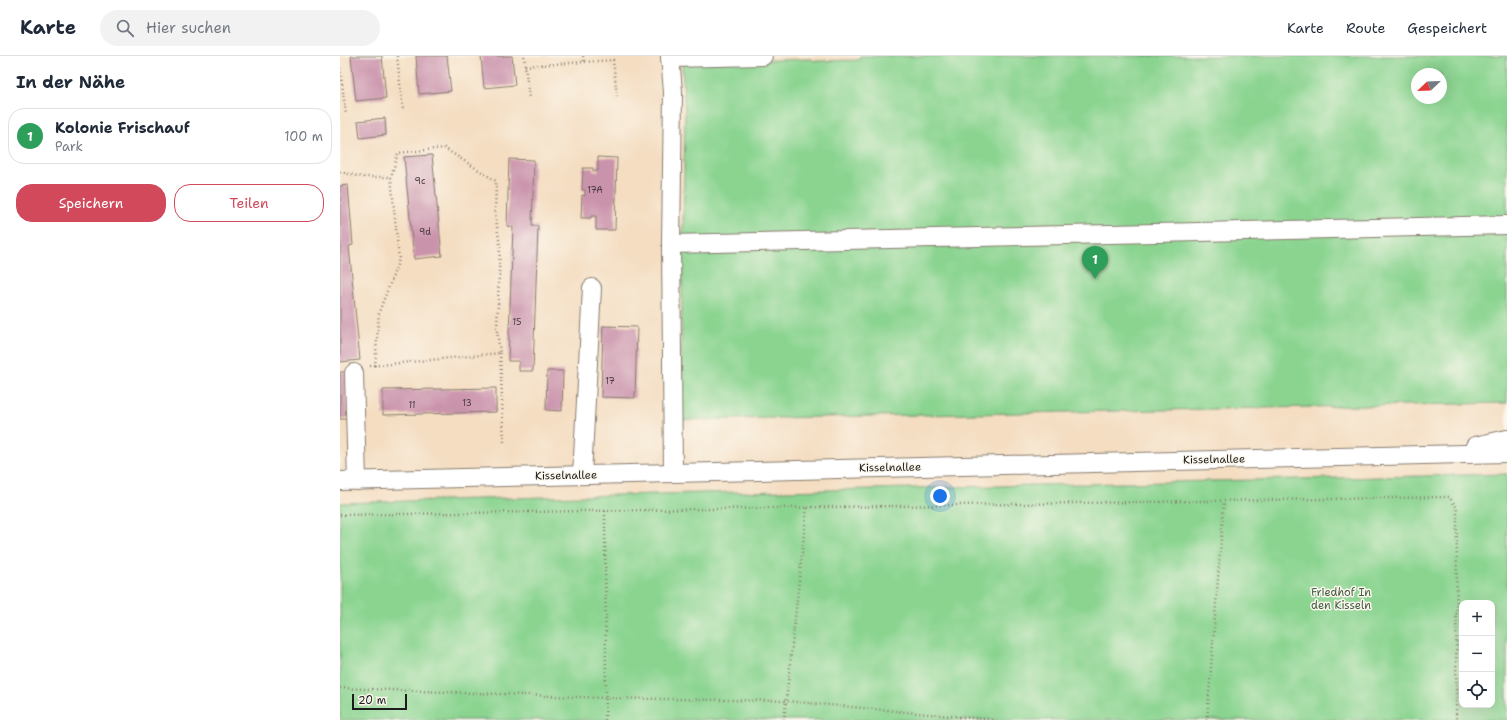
<!DOCTYPE html>
<html lang="de">
<meta charset="utf-8">
<style>
:root{--surface:#fff;--page:#f2f2f3;--text:#1f2937;--muted:#747a83;--line:#e0e1e3;--accent:#d1495b}
body{margin:0;font-family:"Shantell Sans",sans-serif;background:var(--page);color:var(--text)}
.controls{position:absolute;right:12px;bottom:12px;display:grid;overflow:hidden;border-radius:8px;box-shadow:0 4px 16px #0002}
.controls button{width:36px;height:36px;display:grid;place-items:center;padding:0;border:0;border-bottom:1px solid var(--line);background:var(--surface);color:var(--text);font:20px sans-serif}
.compass{position:absolute;left:1071px;top:12px;width:36px;height:36px;border-radius:50%;background:var(--surface);box-shadow:0 4px 16px #0002;rotate:247deg}
.scale{position:absolute;left:12px;bottom:10px;width:55px;box-sizing:border-box;padding-left:4px;border:2px solid #1c1c1c;border-top:0;font-size:11px;line-height:14px;white-space:nowrap;color:#1c1c1c;-webkit-text-stroke:3px #fbf7ec;paint-order:stroke}
.you{position:absolute;left:600px;top:440px;width:14px;height:14px;margin:-10px;border:3px solid #fff;border-radius:50%;background:#1a73e8;box-shadow:0 0 0 6px #1a73e833}
.badge{display:grid;place-items:center;width:26px;height:26px;border-radius:50%;background:var(--accent);color:#fff;font-size:13px;font-weight:700}
.pin{position:absolute;translate:-50% -33px;filter:drop-shadow(0 1px 2px #0008)}
.pin::after{content:'';position:absolute;top:21px;width:14px;height:12px;background:inherit;clip-path:polygon(0 0,100% 0,50% 100%)}
.list{margin:0;padding:0;list-style:none}
h2{display:flex;justify-content:space-between;align-items:center;height:52px;margin:0;padding:0 16px;font-size:17px}
h2 small{font-size:13px;font-weight:400;color:var(--muted)}
.list li{display:grid;grid-template-columns:26px 1fr auto;gap:12px;align-items:center;box-sizing:border-box;height:56px;margin:0 8px 8px;padding:0 8px;border:1px solid var(--line);border-radius:16px}
.list b{display:block;font-size:15px;white-space:nowrap}
.list p{margin:0;font-size:13px;white-space:nowrap;color:var(--muted)}
.list em{font-size:13px;font-style:normal;color:var(--muted)}
.actions{display:flex;gap:8px;padding:12px 16px}
.actions a{flex:1;padding:9px 0;border:1px solid var(--accent);border-radius:16px;text-align:center;font-size:14px;color:var(--accent)}
.actions .main{background:var(--accent);color:#fff}
.icon{flex:none;width:22px;height:22px;fill:none;stroke:currentColor;stroke-width:2;stroke-linecap:round;stroke-linejoin:round}
.map{position:relative;flex:none;width:1167px;height:664px;overflow:hidden}
header{display:flex;align-items:center;gap:24px;box-sizing:border-box;height:56px;padding:0 20px;background:var(--surface);border-bottom:1px solid var(--line)}
header strong{font-size:19px}
nav{display:flex;gap:22px;margin-inline-start:auto;font-size:14px}
.search{width:280px;height:36px;background:var(--page);display:flex;align-items:center;gap:10px;box-sizing:border-box;padding:0 14px;border-radius:22px;color:var(--muted);font-size:15px}
main{display:flex}
aside{flex:1;background:var(--surface)}
.map>svg:first-child{display:block}
</style>
<header>
<strong>Karte</strong>
<div class="search"><svg class="icon" aria-label="search" viewBox="0 0 24 24"><circle cx="10" cy="10" r="6"/><path d="M15 15l6 6"/></svg>Hier suchen</div>
<nav><a>Karte</a><a>Route</a><a>Gespeichert</a></nav>
</header>
<main>
<aside>
<h2>In der Nähe<small></small></h2>
<ul class="list">
<li><span class="badge" style="background:#2e9e5b">1</span><div><b>Kolonie Frischauf</b><p>Park</p></div><em>100 m</em></li>
</ul>
<div class="actions"><a class="main">Speichern</a><a>Teilen</a></div>
</aside>
<div class="map">
<svg width="1167" height="664" viewBox="0 0 1167 664">
<rect width="100%" height="100%" fill="#fbf7ec"/>
<filter id="ink" filterUnits="userSpaceOnUse"><feTurbulence type="fractalNoise" baseFrequency=".025" numOctaves="2"/><feDisplacementMap in="SourceGraphic" scale="8" xChannelSelector="R" yChannelSelector="G"/><feConvolveMatrix kernelMatrix="1 2 1 2 8 2 1 2 1" color-interpolation-filters="sRGB"/></filter>
<filter id="wash" filterUnits="userSpaceOnUse"><feTurbulence type="fractalNoise" baseFrequency=".012" numOctaves="4" result="noise"/><feDisplacementMap in="SourceGraphic" scale="16" xChannelSelector="R" yChannelSelector="G"/><feGaussianBlur stdDeviation="0.9" result="paint"/><feColorMatrix in="noise" values="0 0 0 0 0 0 0 0 0 0 0 0 0 0 0 0 0 1.4 0 .05"/><feComposite in="paint" operator="in"/></filter>
<g filter="url(#wash)">
<rect width="100%" height="100%" fill="#f4ddc1"/>
<g fill="#8ad490" stroke="#537856" fill-rule="evenodd">
<path d="M520,0H1167V347L340,364L345,55L342,7L470,3L476,5L519,4ZM1077,18H1101V42H1077Z"/>
<path d="M1167,418V664H0V447L275,439ZM1122,547H1152V649H1122Z"/>
</g>
<g id="blocks">
<g fill="#ca93ac">
<path d="M11,0H42L46,42L16,45Z"/>
<path d="M76,0H107L111,35L79,38Z"/>
<path d="M141,0H172L175,29L144,32Z"/>
<path d="M45,62L46,79L20,82L18,65Z"/>
<path d="M92,99L102,200L74,203L64,101Z"/>
<path d="M258,101L277,102L275,174H256V160H251V162H241L242,139L245,140V134H242L243,112H253V115H258Z"/>
<path d="M169,103L194,104L192,170H198L193,315H179V305H168L173,171L167,170Z"/>
<path d="M8,129L13,189L9,190L20,304L0,306V130Z"/>
<path d="M263,270L297,271L295,342L261,341Z"/>
<path d="M207,315H223L222,355L206,354Z"/>
<path d="M0,316H6L7,363H0Z"/>
<path d="M156,332V356L43,359V334Z"/>
</g>
</g>
</g>
<g filter="url(#ink)">
<use href="#blocks" fill-opacity="0" stroke="#887c6e" stroke-width="1"/>
<g fill="none" stroke-linecap="round" stroke-linejoin="round">
<g stroke="#887c6e" stroke-width="20">
<g id="minor">
<path d="M330,0L333,36L331,188L333,417"/>
<path d="M330,2L423,0"/>
<path d="M331,188L1167,169"/>
<path d="M14,317L17,425"/>
<path d="M1135,390L1167,383"/>
<path d="M242,419L252,232"/>
<path d="M0,425L1167,397"/>
</g>
</g>
<g stroke="#887c6e" stroke-width="2.5" stroke-dasharray="1 3" stroke-linecap="butt">
<path d="M57,0L63,54"/>
<path d="M184,0L189,42"/>
<path d="M243,0L244,6"/>
<path d="M185,10L273,4L277,40"/>
<path d="M0,12L6,59"/>
<path d="M0,116L22,121H51L59,204L39,256L35,310"/>
<path d="M160,297L164,387"/>
<path d="M30,310L160,297L157,274L160,190L155,157L156,125L104,92L58,97L51,121"/>
<path d="M265,455L266,642L265,664"/>
<path d="M0,459L1109,441L1117,452L1116,664"/>
<path d="M0,632L266,642L446,645L654,664"/>
<path d="M444,664L467,451"/>
<path d="M867,664L884,445"/>
</g>
<use href="#minor" stroke="#fff" stroke-width="18"/>
</g>
</g>
<g text-anchor="middle" stroke-width="3" stroke-linejoin="round" paint-order="stroke">
<g font-size="9" fill="#483a40">
<text x="80" y="128">9c</text>
<text x="255" y="137">17A</text>
<text x="85" y="179">9d</text>
<text x="177" y="269">15</text>
<text x="270" y="328">17</text>
<text x="127" y="350">13</text>
<text x="72" y="352">11</text>
</g>
<g font-size="11" fill="#1c1c1c" stroke="#fbf7ec">
<text transform="translate(874 403) rotate(-1)" y="4">Kisselnallee</text>
<text transform="translate(550 411) rotate(-1)" y="4">Kisselnallee</text>
<text transform="translate(226 419) rotate(-1)" y="4">Kisselnallee</text>
</g>
<g font-size="11" fill="#425c45" stroke="#fbf7ec">
<text x="1001" y="540">Friedhof In<tspan x="1001" dy="13">den Kisseln</tspan></text>
</g>
</g>
</svg>
<div class="controls">
<button>+</button>
<button>−</button>
<button><svg class="icon" aria-label="locate" viewBox="0 0 24 24"><circle cx="12" cy="12" r="6"/><path d="M12 2v4M12 18v4M2 12h4M18 12h4"/></svg></button>
</div>
<svg class="compass" viewBox="-18 -18 36 36"><path d="M0-13l5 13h-10z" fill="#e53935"/><path d="M0 13l5-13h-10z" fill="#747a83"/></svg>
<div class="scale">20 m</div>
<div class="you"></div>
<div class="pin badge" style="left:755px;top:223px;background:#2e9e5b">1</div>
</div>
</main>
